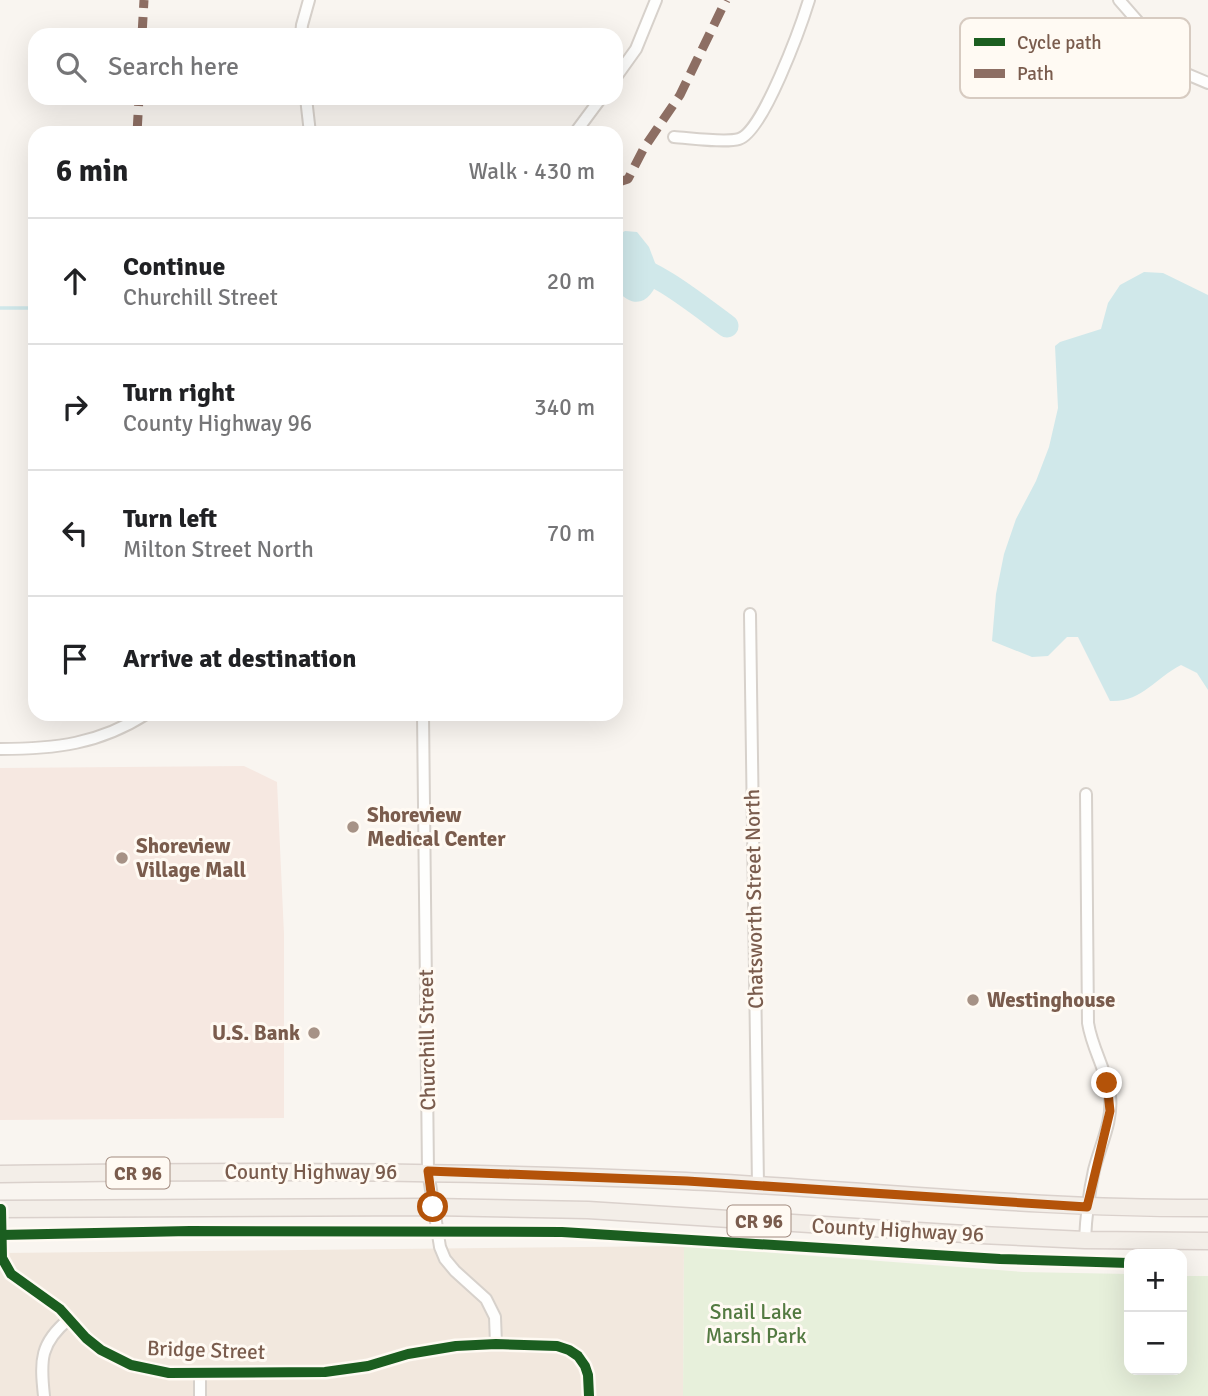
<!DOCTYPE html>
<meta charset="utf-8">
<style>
:root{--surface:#fff;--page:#f6f6f6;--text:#202124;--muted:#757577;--line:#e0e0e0}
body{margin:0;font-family:Signika,sans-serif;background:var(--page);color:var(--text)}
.controls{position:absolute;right:21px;bottom:21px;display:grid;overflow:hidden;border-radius:14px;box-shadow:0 7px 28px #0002}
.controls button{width:63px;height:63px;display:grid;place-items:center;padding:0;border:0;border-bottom:2px solid var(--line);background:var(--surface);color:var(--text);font:35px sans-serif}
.stop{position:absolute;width:21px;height:21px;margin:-16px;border:5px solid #b45309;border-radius:50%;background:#fff}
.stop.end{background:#b45309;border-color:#fff;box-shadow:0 2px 7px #0008}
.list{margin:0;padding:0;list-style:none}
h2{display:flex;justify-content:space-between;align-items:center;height:91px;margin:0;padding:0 28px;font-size:30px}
h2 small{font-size:23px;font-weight:400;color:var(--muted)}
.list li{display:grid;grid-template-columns:46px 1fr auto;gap:21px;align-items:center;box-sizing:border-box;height:126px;padding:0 28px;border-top:2px solid var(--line)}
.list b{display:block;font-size:26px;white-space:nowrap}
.list p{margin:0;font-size:23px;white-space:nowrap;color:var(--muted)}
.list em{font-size:23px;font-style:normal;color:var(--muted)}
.icon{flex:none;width:38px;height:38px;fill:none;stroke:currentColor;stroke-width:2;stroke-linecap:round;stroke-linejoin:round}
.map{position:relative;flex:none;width:1208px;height:1396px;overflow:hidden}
.search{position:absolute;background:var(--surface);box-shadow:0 7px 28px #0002;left:28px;top:28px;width:595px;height:77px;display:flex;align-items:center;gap:18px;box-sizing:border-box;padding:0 24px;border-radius:21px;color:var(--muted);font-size:26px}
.panel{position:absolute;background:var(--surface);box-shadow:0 7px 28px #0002;left:28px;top:126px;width:595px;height:595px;border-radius:21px}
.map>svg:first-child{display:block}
</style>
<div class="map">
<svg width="1208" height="1396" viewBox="0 0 1208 1396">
<rect width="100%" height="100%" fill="#f9f5f0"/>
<path fill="#f2e8de" d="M684,1246L683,1396H0V1253Z"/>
<path fill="#f6e8e1" d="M244,766L277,782L284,934V1118L0,1120V768Z"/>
<path fill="#e7f0db" d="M684,1246L1023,1272L1129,1274V1370H1182V1276H1208V1396H683Z"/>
<g fill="#d0e8ea">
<path d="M625,231L637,232L649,247L660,276C651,301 637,312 616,290V236Z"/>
<path d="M1144,272L1163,273L1208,295V690L1197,673L1181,665C1155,678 1141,703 1110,701L1078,637H1067L1048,656L1032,657L992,641L996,594L1004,554L1016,519L1036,481L1049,447L1058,408L1055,346L1060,342L1101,329L1108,303L1120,285Z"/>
</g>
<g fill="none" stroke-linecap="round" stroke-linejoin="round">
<path stroke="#d0e8ea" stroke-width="3.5" d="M0,308H35"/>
<path stroke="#d0e8ea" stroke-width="23" d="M616,260C657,271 693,301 727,326"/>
<g stroke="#d7d1cb" stroke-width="14">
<g id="street">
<path d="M1119,0L1182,72L1208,83"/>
<path d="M301,35L302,25L309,0"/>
<path d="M616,77L636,49L656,0"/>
<path d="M306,98L310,133"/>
<path d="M575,133L601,98"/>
<path d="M674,137C690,138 725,143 739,139C763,132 801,26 809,0"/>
<path d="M750,614L758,1185"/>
<path d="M423,714L428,1171L440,1247L445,1259L455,1271L486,1299L495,1317L496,1344"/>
<path d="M0,749C55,749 99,744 146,714"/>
<path d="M1,1209L2,1258L11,1274L60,1309L86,1338L101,1350L131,1365L169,1373L325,1372L368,1366L408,1354L456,1346L496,1344L557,1346L569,1350L578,1356L585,1366L588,1375L589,1396"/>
<path d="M1085,1240C1086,1216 1089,1193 1094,1170C1100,1146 1113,1121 1110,1096C1107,1071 1092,1049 1088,1023L1086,794"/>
<path d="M44,1396C40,1360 40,1343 69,1319"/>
<path d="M200,1396V1373"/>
</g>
</g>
<g stroke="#dad1cc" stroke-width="19">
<g id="primary">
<path d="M0,1174C229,1171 458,1170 686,1181C860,1189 1033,1209 1208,1208"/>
<path d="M0,1209L433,1207L588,1210L981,1235L1085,1240L1208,1241"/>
</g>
</g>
<use href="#street" stroke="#fefefd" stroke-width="10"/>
<use href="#primary" stroke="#f3eee8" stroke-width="16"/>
<g stroke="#8d6e63" stroke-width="9" stroke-dasharray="18 9" stroke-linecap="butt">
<path d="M142,35L144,0"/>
<path d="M137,133L139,98"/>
<path d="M616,183L628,179L644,148L680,95L726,0"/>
</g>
<g stroke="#fffaf3" stroke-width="15">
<g id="cycleway">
<path d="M1,1209L2,1258L11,1274L60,1309L86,1338L101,1350L131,1365L169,1373L325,1372L368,1366L408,1354L456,1346L496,1344L557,1346L569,1350L578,1356L585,1366L588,1375L589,1396"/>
<path d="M0,1235L190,1231L562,1232L1000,1259L1129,1263"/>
</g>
</g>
<use href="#cycleway" stroke="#1b5e20" stroke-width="10"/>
</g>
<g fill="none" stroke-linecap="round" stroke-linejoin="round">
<path stroke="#b45309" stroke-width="9" d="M433,1207L428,1171L687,1181L1087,1207L1110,1111L1107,1083"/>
</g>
<g fill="#a69286" stroke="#fffaf3" stroke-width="2.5">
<circle cx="353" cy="827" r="7"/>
<circle cx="122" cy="858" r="7"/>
<circle cx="973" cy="1000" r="7"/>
<circle cx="314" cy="1033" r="7"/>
</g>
<g text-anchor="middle" stroke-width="6" stroke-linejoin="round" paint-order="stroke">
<g fill="#fffaf3" stroke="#a28b7f" stroke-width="2">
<rect x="106.5" y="1157.5" width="63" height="31" rx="5"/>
<rect x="727.5" y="1205.5" width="63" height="31" rx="5"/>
</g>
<g font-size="19" font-weight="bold" fill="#7a5c4d">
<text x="138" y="1180">CR 96</text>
<text x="759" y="1228">CR 96</text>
</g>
<g font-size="21" font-weight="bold" fill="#7a5c4d" stroke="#fffaf3" text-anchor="start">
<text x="367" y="822">Shoreview<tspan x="367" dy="24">Medical Center</tspan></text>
<text x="136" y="853">Shoreview<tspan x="136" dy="24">Village Mall</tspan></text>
<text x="987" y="1007">Westinghouse</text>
<text x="300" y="1040" text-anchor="end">U.S. Bank</text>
</g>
<g font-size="21" fill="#7a5c4d" stroke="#fffaf3">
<text transform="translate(754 899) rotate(-91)" y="7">Chatsworth Street North</text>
<text transform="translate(427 1040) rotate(-91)" y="7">Churchill Street</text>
<text x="311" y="1179">County Highway 96</text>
<text transform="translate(898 1230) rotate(3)" y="7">County Highway 96</text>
<text transform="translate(206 1350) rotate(2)" y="7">Bridge Street</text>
</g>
<g font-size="21" fill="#537a41" stroke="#fffaf3">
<text x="756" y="1319">Snail Lake<tspan x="756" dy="24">Marsh Park</tspan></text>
</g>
</g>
<rect x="960" y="18" width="230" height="80" rx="10" fill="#fffaf3" stroke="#d7cbc1" stroke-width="2"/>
<rect x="974" y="38" width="31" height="8" fill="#1b5e20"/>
<rect x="974" y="69" width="31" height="9" fill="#8d6e63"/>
<g font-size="19" fill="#7a5c4d">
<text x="1017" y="49">Cycle path</text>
<text x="1017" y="80">Path</text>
</g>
</svg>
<div class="controls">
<button>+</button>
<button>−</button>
</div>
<div class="stop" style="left:433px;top:1207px"></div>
<div class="stop end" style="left:1107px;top:1083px"></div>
<div class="search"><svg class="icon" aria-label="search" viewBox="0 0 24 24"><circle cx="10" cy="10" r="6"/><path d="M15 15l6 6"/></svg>Search here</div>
<section class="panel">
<h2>6 min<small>Walk · 430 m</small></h2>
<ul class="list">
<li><svg class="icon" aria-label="ahead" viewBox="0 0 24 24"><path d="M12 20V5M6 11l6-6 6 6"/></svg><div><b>Continue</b><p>Churchill Street</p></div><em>20 m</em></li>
<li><svg class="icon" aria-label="right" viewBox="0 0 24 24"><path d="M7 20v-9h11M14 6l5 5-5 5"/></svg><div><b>Turn right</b><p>County Highway 96</p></div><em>340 m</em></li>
<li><svg class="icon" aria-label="left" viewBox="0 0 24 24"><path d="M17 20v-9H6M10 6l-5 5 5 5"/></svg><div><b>Turn left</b><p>Milton Street North</p></div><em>70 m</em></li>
<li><svg class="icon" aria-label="arrive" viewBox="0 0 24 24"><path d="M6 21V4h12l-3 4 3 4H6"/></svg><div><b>Arrive at destination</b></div></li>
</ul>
</section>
</div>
